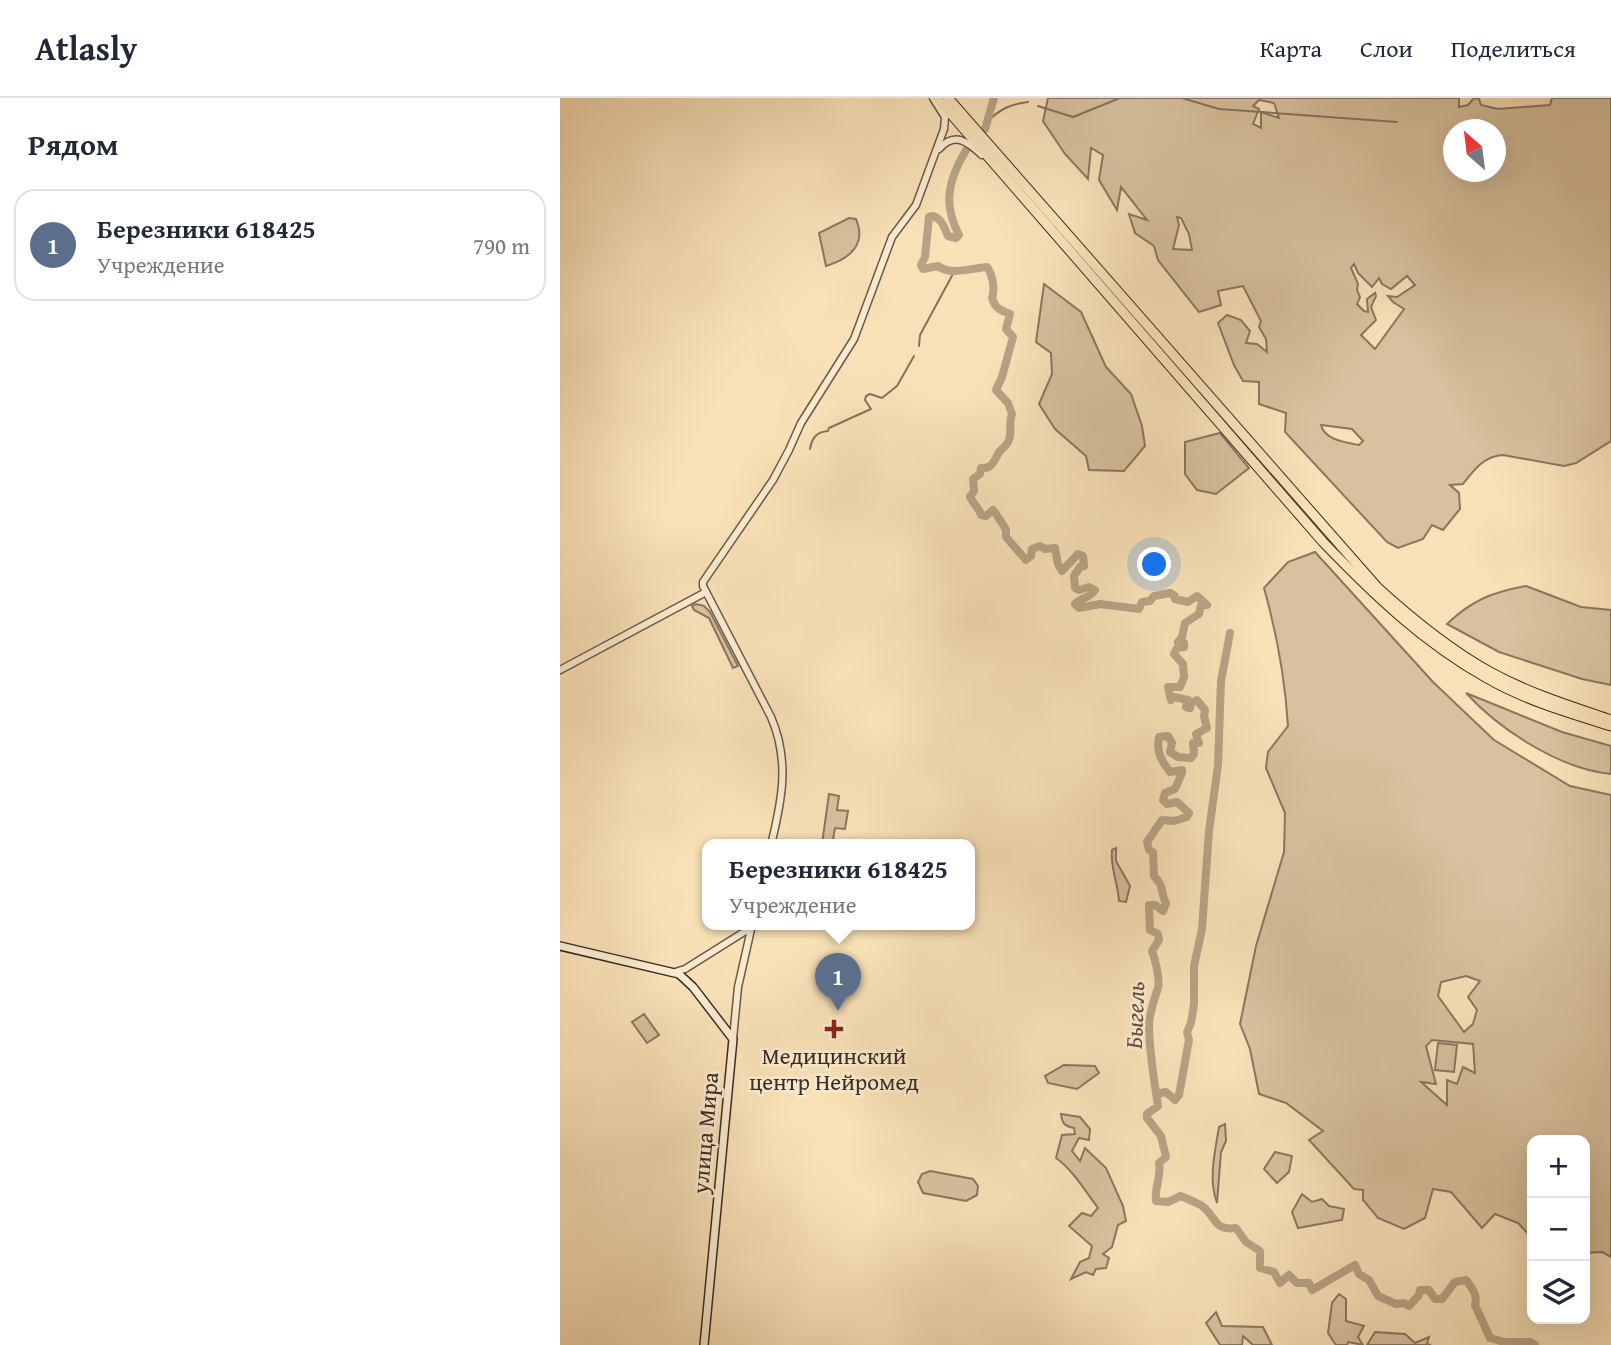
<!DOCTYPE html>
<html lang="ru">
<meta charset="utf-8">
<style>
:root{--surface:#fff;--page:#f2f2f3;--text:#1f2937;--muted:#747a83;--line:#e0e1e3;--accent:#d93025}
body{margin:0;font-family:"Gentium Book Plus",serif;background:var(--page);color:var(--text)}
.controls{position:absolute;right:21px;bottom:21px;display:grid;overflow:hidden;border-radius:14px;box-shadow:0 7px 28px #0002}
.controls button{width:63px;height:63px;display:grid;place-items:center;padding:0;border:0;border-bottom:2px solid var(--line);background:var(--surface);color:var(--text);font:35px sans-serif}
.compass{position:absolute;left:883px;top:21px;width:63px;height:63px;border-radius:50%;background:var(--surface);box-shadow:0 7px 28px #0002;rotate:332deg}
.you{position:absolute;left:595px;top:467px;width:24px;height:24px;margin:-18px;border:5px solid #fff;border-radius:50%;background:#1a73e8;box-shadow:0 0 0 10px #1a73e833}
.badge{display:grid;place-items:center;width:46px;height:46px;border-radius:50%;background:var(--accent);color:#fff;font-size:23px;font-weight:700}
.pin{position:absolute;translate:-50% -58px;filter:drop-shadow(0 2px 4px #0008)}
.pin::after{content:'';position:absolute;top:37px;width:24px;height:21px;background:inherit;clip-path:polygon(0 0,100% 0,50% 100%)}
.popup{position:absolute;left:142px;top:741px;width:273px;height:91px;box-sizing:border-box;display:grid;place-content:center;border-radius:14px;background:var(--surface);filter:drop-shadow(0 2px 5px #0005);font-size:23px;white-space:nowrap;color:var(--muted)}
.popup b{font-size:26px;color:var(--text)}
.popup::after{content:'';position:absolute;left:50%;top:100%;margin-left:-14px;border:14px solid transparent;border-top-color:var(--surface)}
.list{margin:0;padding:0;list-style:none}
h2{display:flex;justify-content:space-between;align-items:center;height:91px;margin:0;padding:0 28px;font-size:30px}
h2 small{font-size:23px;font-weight:400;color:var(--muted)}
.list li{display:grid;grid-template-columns:46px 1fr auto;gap:21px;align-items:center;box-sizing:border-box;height:112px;margin:0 14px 14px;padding:0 14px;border:2px solid var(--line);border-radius:21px}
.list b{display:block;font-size:26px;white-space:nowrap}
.list p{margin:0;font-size:23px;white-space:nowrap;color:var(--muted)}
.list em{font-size:23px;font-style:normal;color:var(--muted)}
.icon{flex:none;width:38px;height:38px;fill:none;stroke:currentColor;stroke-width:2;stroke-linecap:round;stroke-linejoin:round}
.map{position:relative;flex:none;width:1051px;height:1247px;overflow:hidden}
header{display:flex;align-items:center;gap:42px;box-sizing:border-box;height:98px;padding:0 35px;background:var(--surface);border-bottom:2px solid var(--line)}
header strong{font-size:33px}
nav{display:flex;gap:38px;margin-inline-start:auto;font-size:24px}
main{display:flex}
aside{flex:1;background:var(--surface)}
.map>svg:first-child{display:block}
</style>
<header>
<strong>Atlasly</strong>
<nav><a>Карта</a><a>Слои</a><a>Поделиться</a></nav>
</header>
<main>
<aside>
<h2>Рядом<small></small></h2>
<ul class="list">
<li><span class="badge" style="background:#5c6f8a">1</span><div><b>Березники 618425</b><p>Учреждение</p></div><em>790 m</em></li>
</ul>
</aside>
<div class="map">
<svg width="1051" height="1247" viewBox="0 0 1051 1247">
<rect width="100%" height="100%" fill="#f8e0b7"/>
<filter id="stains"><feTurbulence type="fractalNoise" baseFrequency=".00286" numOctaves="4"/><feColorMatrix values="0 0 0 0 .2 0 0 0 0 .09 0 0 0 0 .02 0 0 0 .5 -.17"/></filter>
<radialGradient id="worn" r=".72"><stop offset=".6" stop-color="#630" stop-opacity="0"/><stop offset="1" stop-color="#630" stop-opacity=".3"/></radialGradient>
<g fill="#d8c19e" stroke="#8a7660" stroke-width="2" fill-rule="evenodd">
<path d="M488,0H899V9L908,7L914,0L919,1L921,7L938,11L990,7L992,0H1051V343L1016,365L1004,368L943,357C924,358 914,372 903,386L890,387L899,395L900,411L883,432L872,427L863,441L838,450L827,444L725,334L726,315L699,306V284L683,283L674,267L658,225L667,217L681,222L690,233L686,245L697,246L707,254L706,241L699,229L701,223L683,188L658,193L661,207L639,214L598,162L594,148L575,135L569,116L587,122L561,89L557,112L539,82L543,57L531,50L528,81L505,56L483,23ZM699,2L714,5L719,20L701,14V30L693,26L699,11L693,8ZM894,32H936V74H894ZM617,119L621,120L629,136L632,152L613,151L619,127ZM794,166L798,175L812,189L819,180L822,186L831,191L847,178L855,187L837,199L828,198L833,204L844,211L815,251L801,237L816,222L811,209L816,198L815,195L807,201L808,214L804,213L797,206L800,199L797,192L798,186L791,170ZM761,327L792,331L803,343L799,347C784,344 765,342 761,327Z"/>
<path d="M289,120L296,121C307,147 289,161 266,168L259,135Z"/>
<path d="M484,186L521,214L546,269L571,296L582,328L585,348L564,373L529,372L526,358L495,331L479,306L492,276L491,255L476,244Z"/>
<path d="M660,335L689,370L656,396L637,392L625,376V344Z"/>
<path d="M755,454L873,584L934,642L1010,688L1051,697V1159L1042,1154L1025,1155V1042H972V1140L958,1125L935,1116L922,1130L891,1094L873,1091L865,1120L844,1131L818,1120L803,1102V1092L794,1091L749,1042L763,1033L726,1005L699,996L690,951L680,926L696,848L724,754L725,715L706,670L708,654L728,628C725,580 717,536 704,490L728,464ZM906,878L920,883L908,899L917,912L913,926L904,934L878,898L881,884ZM872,942L913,946L915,975L903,969L897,986L887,982V1007L861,984L876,986L866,948Z"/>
<path d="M966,488L1021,509L1051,512V587L1022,581L939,554L887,526C912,502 933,494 966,488Z"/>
<path d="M136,506L144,508L150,514L178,568L173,570L149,520L134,512L132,508Z"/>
<path d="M906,595L1002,634L1051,648V676C1000,671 940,632 906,595Z"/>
<path d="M269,696L279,698L277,712L288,713L285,731L275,730L272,747L262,746Z"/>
<path d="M556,750V763L570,788L566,804L559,803C558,785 550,769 552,752Z"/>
<path d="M84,916L99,937L87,945L72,924Z"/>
<path d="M878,945L897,947L894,974L875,972Z"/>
<path d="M504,967L535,968L539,975L517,991L488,985L485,978Z"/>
<path d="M501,1016L520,1019L530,1031L529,1042L519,1040L512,1053L520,1063L525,1050L546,1070L563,1108L566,1123L558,1127L552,1149L543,1156L549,1160L546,1170L536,1171L533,1177L526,1174L511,1181L520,1164L529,1160L532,1148L509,1128L522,1115L531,1118L538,1110C526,1094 512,1071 496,1060L502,1037L515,1036L514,1030C505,1028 502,1026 501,1016Z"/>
<path d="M665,1026L666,1043L661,1054L657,1105C648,1081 655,1054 659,1029Z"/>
<path d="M715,1054L732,1058L729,1074L717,1085L704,1071Z"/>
<path d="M370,1073L413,1081L418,1088L417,1097L406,1103L363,1095L358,1084L362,1076Z"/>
<path d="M742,1096L752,1104L762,1101L769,1108L784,1111L782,1122L738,1130L732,1114Z"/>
<path d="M779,1196L786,1201V1223L804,1228L798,1239L803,1247L788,1244L787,1247H776L768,1235L772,1205Z"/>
<path d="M656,1214L662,1228L703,1229L712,1247H693L683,1238L682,1247H660L646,1225Z"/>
<path d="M815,1234L845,1236L855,1245L869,1239L867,1246L871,1247H807Z"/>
</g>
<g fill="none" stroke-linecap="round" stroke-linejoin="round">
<g stroke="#86725d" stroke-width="2">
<path d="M622,0L659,11L837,24"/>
<path d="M478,8L513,19L560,0"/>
<path d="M428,23C440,11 451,6 468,4"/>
<path d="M359,248L360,237L394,174"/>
<path d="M250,351C252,340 256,334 268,333L269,330L311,311L305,302L306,298L310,296L322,300L337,288L354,258"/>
</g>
<g stroke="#b8a284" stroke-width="8">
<path d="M425,31L434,0"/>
<path d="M406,52C389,81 382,105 399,137L396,140L388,138C383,128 384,123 373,118L369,119L365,159L361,167L363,171L378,168C391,178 411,170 427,169C433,177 435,192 432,200C435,210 440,212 450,216L446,231L453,239L442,279L436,292L448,305L452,316C448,326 453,335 448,344C448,346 442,351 440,353C434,361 434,371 421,370L420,376L413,381L414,393L410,399C413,406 419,409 421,417L426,418L433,412C435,414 444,428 446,432V439L466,462L471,458L472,451L480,448L485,451L495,450L498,466L502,473L518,456L523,458L524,468L520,469L514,478L515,490L519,492L529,489L535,492C530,500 521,500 515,506L519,510L540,506L579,511L582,504L590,503L594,498L610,495L615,498V501L628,504L637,498L647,507H641L639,516L625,525L622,539L618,544L624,545V549L617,550L614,556L623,566L624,579L620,589H608L611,602L614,599L628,602L626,609L630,610L631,605L637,602L645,612L644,618L647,630L636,636L639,645H633L634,656L631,660L618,659L610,654L612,645L608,638L599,639C596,654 601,662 610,674L622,672V675L615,691L605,695L603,702L607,706L617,704L629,715L627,719L614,723L602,722L587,744L589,752L593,754L594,778C606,791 599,792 606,805L603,813L595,807H589L590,832L598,836L599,842L592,853C595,861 600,880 598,890C594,902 590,913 589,926C589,953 594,982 598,1008L587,1016V1020L601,1038L606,1059L599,1065C602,1078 594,1090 596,1103L608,1104L621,1098C627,1101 636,1104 642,1108C657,1119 653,1133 676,1130L686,1144L700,1153V1170L714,1174L720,1185L729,1177L737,1185H749L752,1192L795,1167L799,1176L809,1182L818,1198L836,1206L844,1205L849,1208L859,1197L860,1192H869L875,1201H882L895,1184L906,1182C912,1190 918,1197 915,1207L930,1240L944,1244H970L975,1247"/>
<path d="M596,996L606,994L615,1002L619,997L629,942L627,934L631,925L634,906V868L642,831L649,733L658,667L661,583L670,535"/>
</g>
<g stroke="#6b5847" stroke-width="9">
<g id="tertiary">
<path d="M379,51C395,33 408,44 422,57"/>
<path d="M0,572L146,494"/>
<path d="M211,747C222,702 230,663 211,619L143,488V484L213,382L229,352L241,325L294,241L332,139L356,107L384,31L385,19L373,0"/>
<path d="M115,874L125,871L192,829"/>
<path d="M173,941L178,889L192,827"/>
</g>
</g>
<g stroke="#3c2b22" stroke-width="10">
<path id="secondary" d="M0,848L119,876L133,889L173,941L144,1247"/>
</g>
<g stroke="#3c2b22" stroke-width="11">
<g id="trunk">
<path d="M377,0L763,444C813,496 863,544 927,580C965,602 1009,615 1051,628"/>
<path d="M388,0L817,489C852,521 889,551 930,574C968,595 1010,608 1051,622"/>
</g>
</g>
<use href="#tertiary" stroke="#faebd0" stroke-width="6"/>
<use href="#secondary" stroke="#faebd0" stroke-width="7"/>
<use href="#trunk" stroke="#f8e0b7" stroke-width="9"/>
</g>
<path fill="#8f2418" stroke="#faebd0" stroke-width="2.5" d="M270.5 920.5h7v7h7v7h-7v7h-7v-7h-7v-7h7z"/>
<g text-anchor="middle" stroke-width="5" stroke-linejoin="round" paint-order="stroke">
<g font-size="23" fill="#3c2b22" stroke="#faebd0">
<text x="274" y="966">Медицинский<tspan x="274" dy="26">центр Нейромед</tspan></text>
</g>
<g font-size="23" fill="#3c2b22" stroke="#faebd0">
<text transform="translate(145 1035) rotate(-85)" y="8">улица Мира</text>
</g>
<g font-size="24" font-style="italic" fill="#614f3f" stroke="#faebd0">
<text transform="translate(575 917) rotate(-88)" y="8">Быгель</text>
</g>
</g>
<rect width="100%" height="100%" filter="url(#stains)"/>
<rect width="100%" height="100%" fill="url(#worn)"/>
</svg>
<div class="controls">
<button>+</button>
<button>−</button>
<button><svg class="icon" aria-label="layers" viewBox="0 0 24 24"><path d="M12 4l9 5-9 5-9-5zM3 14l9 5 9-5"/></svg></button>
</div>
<svg class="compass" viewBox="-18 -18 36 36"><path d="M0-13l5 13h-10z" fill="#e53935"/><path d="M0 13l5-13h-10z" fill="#747a83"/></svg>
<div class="you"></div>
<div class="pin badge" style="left:278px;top:913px;background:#5c6f8a">1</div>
<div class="popup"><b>Березники 618425</b>Учреждение</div>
</div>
</main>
